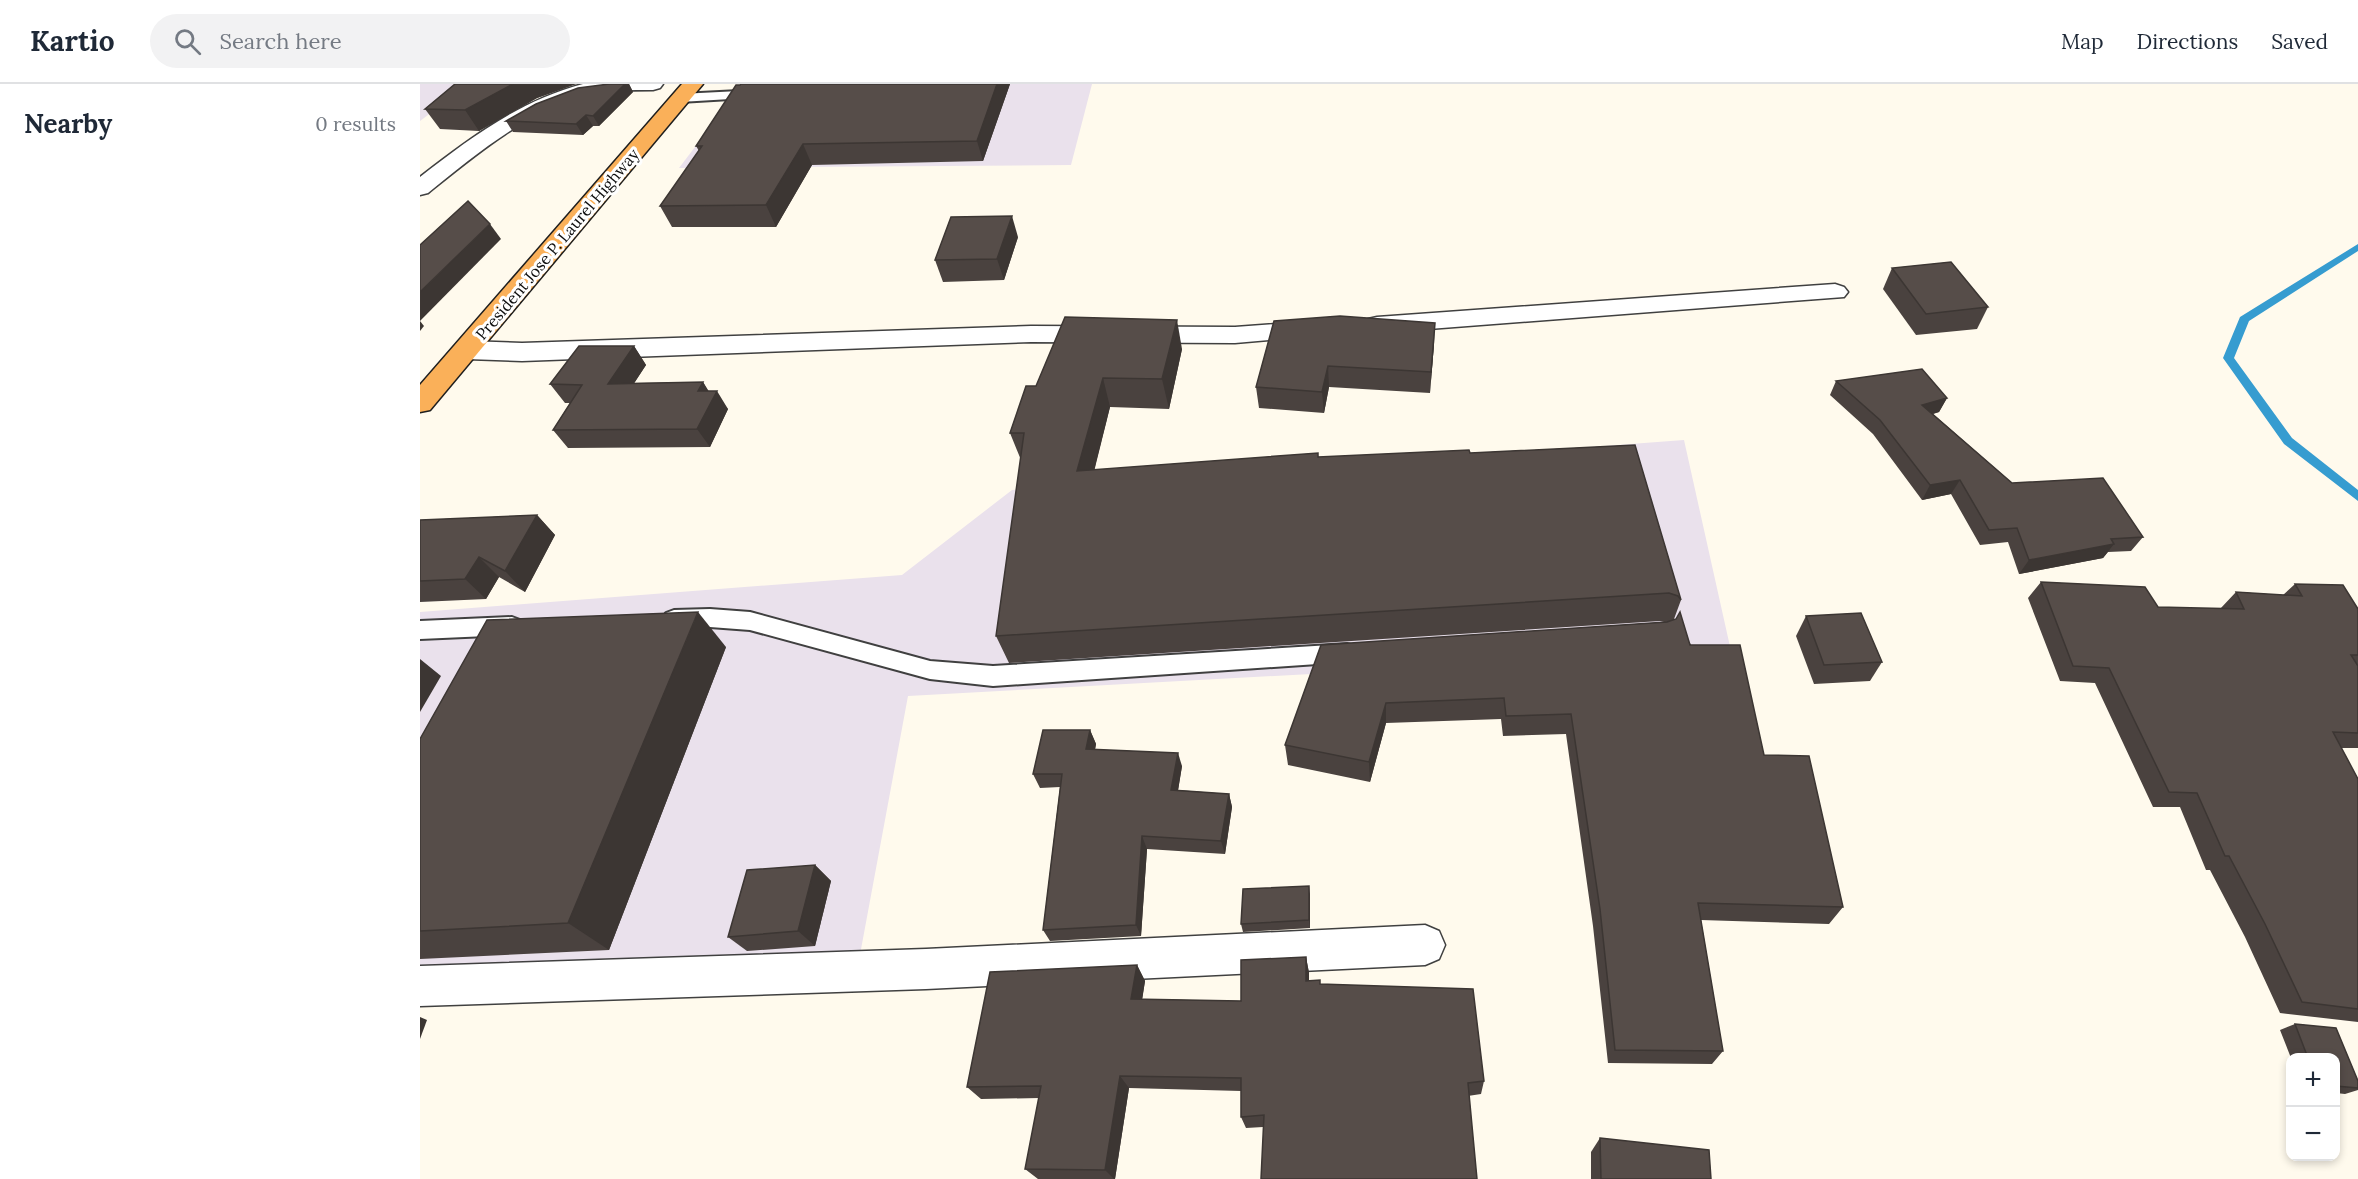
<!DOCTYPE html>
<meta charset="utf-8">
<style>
:root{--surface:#fff;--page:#f2f2f3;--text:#1f2937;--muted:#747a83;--line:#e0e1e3}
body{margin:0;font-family:Lora,serif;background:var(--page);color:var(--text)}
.controls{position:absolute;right:18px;bottom:18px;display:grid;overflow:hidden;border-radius:12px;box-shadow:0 3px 9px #0003}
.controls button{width:54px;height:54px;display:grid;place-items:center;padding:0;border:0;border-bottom:2px solid var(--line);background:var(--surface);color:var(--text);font:30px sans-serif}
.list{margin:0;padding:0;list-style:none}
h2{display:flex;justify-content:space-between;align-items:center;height:78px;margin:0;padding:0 24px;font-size:26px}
h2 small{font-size:20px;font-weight:400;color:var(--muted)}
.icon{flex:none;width:33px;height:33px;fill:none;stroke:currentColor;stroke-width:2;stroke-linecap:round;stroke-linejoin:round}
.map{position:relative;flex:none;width:1938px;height:1095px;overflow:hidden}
header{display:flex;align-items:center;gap:36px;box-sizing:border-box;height:84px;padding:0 30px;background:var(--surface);border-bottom:2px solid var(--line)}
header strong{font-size:28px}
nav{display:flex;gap:33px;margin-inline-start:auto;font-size:21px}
.search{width:420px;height:54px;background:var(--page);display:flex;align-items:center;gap:15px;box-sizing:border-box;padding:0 21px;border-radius:33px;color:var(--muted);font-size:22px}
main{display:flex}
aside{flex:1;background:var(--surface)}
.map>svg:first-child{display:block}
</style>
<header>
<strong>Kartio</strong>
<div class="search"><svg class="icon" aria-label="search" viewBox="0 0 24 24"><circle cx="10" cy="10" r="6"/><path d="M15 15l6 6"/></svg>Search here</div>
<nav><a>Map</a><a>Directions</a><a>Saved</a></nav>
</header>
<main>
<aside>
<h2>Nearby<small>0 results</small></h2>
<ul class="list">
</ul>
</aside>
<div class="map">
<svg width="1938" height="1095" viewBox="0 0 1938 1095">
<rect width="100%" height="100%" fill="#fffaed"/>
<g fill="#eae1ec">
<path d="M0,0H49L0,37Z"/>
<path d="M323,0H672L651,81L259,84Z"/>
<path d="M1264,356L1311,567L488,612L439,876L0,885V528L482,491L592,406Z"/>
</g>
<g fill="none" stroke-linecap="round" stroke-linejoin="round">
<path fill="#369cd0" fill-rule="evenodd" d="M1938,160V167L1829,237L1814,274L1872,354L1938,406V417L1864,360L1803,274L1820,233Z"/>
<g stroke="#404040" stroke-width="4">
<g id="service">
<path d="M339,6L344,7L346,10L344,13L260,18L253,14L260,10Z"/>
<path d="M290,525L330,528L510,577L573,582L927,560L935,562L938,569L935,576L927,578L573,602L510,595L330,546L290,543L254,544L246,541L243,535L246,529L254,526Z"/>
<path d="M92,533L100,536L103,542L100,548L92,551L0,555V537Z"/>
</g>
</g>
<g stroke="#404040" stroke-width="3">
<g id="minor">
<path d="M163,0H243L240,4L233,6C210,6 186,6 164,12C105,29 55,71 8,109L0,111V93C50,54 101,16 163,0Z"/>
<path d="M1415,200L1424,203L1428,208L1424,213L957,249L948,247L944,241L948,235L957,233Z"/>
<path d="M897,237L906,239L910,245L906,251L815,259L611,258L102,277L47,275L38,272L34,266L38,260L47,257L102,259L611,242L815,243Z"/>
<path d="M1005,841L1019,847L1025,861L1019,875L1005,881L506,905L0,922V882L506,865Z"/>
</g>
</g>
<g stroke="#1e1e1e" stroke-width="3">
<path id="trunk" d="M262,0H283L10,326L0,328V301Z"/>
</g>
<use href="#service" fill="#fff" fill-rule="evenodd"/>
<use href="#minor" fill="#fff" fill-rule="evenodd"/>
<use href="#trunk" fill="#fab059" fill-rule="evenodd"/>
</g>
<g fill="#4a423f">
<path d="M35,0H156L117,14L59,47L20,45L5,25Z"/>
<path d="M189,0H209L213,8L179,42H173L163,51L93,48L86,37Z"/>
<path d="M321,0H590L563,77L392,81L356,143H252L240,122L279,67L276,62Z"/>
<path d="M598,153L584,196L523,198L515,176Z"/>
<path d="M1472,184L1568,223L1557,245L1496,251L1463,205Z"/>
<path d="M854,237L1014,260L1010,309L909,303L904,329L839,324L836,303Z"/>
<path d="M214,262L226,281L214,299L283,298L288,307L308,325L290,363L148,364L133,346L150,319H145L130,300Z"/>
<path d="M762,265L749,325L690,323L674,386L898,373L1050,369L1215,361L1261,516L1254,535L1344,671L1423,823L1409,840L1281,836L1303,967L1292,980L1188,979L1173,842L1146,650L1083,652L1081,635L966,639L950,698L868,681L865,661L901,561L1244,538L1240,537L589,579L576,552L601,376L590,349L616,302Z"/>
<path d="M1416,297L1527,314L1519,328L1513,330L1592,399L1723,453L1711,467L1688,468L1683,474L1599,490L1588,458L1560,461L1531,410L1502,416L1453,350L1410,311Z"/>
<path d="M117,431L135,451L105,508L79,493L66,515L0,518V436Z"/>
<path d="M1621,498L1738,523L1800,525L1816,508L1863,511L1875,500L1938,525V664H1921L1938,695V938L1860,929L1825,853L1790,786H1786L1760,723H1733L1675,599L1640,597L1608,514Z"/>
<path d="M1386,532L1462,578L1450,597L1394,600L1376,552Z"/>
<path d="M306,563L189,866L0,875V655Z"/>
<path d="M670,646L676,660L675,666L762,682L758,706L809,710L812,723L805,770L727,765L721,852L630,857L623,846L640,703L620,704L613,690Z"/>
<path d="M395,781L411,797L395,862L327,867L308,853Z"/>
<path d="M890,810V844L823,848L821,840Z"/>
<path d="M886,873L889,889V897L900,900L1064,997L1061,1010L843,1043L826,1044L821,1033V1007L709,1004L695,1095H618L605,1085L619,1014L561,1015L547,1003L717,881L725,897L722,915L821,917Z"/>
<path d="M1875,940L1916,944L1938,997V1006L1925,1010L1916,1009V974H1871L1860,946Z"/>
<path d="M1180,1054L1291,1095H1171V1068Z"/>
</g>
<g fill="#3c3633">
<path d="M93,0H156L117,14L59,47L45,26Z"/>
<path d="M205,0H209L213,8L179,42L173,32Z"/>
<path d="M577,0H590L563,77L557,57Z"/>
<path d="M166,31L173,42L163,51L156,40Z"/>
<path d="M383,60L392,81L356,143L346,121Z"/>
<path d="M592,132L598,153L584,196L577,175Z"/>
<path d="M70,140L81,155L0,237V208Z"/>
<path d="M757,236L762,265L749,325L742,295Z"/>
<path d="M0,237L4,242L0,247Z"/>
<path d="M1015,239L1014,260L1010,309L1011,288Z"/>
<path d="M214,262L226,281L202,318L188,300Z"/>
<path d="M908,282L909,303L904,329L902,308Z"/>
<path d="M683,294L690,323L667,416L657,387Z"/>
<path d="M283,298L293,314L297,307L308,325L290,363L277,345L278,307Z"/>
<path d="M1527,314L1519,328L1495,335L1502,321Z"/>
<path d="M1540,396L1531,410L1502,416L1510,401Z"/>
<path d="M117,431L135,451L105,508L85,487Z"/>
<path d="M1694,460L1683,474L1599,490L1609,476Z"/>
<path d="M59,473L79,493L66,515L45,495Z"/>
<path d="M278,528L306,563L189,866L148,839Z"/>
<path d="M0,575L21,592L0,628Z"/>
<path d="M966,619V639L950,698L949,678Z"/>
<path d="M670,646L676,660L672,679L666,665Z"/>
<path d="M758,669L762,682L756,719L751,706Z"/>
<path d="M809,710L812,723L805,770L801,757Z"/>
<path d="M722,752L727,765L721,852L716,841Z"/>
<path d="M395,781L411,797L395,862L378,847Z"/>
<path d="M889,802L890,810V844L889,836Z"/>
<path d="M886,873L889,889V912L886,897Z"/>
<path d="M717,881L725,897L720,930L711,915Z"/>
<path d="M0,933L7,936L0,955Z"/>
<path d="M700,992L709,1004L695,1095H694L685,1086Z"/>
</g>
<g fill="#564d49" stroke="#3c3633" stroke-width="1.5">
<path d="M35,0H93L45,26L5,25Z"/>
<path d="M189,0H205L173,32L166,31L156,40L86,37L116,20L158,4Z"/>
<path d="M321,0H577L557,57L383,60L346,121L240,122L282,62H276L316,1H320Z"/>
<path d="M48,117L70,140L0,208V161Z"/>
<path d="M592,132L577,175L515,176L531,133Z"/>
<path d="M1531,178L1568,223L1506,230L1472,184Z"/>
<path d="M920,232L1015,239L1011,288L908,282L902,308L836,303L854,237Z"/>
<path d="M645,233L757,236L742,295L683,294L657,387L898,369V373L1049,366L1050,369L1215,361L1261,516L1258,512L1249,509L576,552L604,349H590L606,302H616Z"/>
<path d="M159,262H214L188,300L283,298L278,307H297L277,345L133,346L162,301L130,300Z"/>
<path d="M1502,285L1527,314L1502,321L1592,399L1683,394L1723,453L1691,455L1694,460L1609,476L1597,444L1569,446L1540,396L1510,401L1460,336L1416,297Z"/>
<path d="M117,431L85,487L59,473L45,495L0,497V436Z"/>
<path d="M1621,498L1725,503L1738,523L1824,525L1816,508L1882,512L1875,500L1923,501L1938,525V571H1931L1938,582V649L1913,648L1938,695V925L1882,918L1845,840L1809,772H1805L1777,709L1749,708L1689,584L1653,582Z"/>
<path d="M278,528L148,839L0,847V655L67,536Z"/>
<path d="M1260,528L1270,561H1320L1344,671L1389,672L1423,823L1278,819L1303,967L1195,966L1180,825L1151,630L1086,632L1084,614L966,619L949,678L865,661L901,561L1247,538L1256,535Z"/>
<path d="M1441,529L1462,578L1404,581L1386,532Z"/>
<path d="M623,646H670L666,665L758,669L751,706L809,710L801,757L722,752L716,841L623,846L642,690H613Z"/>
<path d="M395,781L378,847L308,853L327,786Z"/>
<path d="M889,802V836L821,840L823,805Z"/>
<path d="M886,873V897L900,896V900L1053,905L1064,997L1048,999L1057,1095H841L844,1031L821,1033V994L700,992L685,1086L605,1085L621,1002L547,1003L570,888L717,881L711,915L821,917V876Z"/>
<path d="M1875,940L1916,944L1938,997V1004L1916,1002V974H1888Z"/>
<path d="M1180,1054L1289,1066L1291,1095H1181Z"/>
</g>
<g text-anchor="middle" stroke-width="6" stroke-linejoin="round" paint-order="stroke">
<g font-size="16" fill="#0d0d0d" stroke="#fff">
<text transform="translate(137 160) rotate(-50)" y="6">President Jose P. Laurel Highway</text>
</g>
</g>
</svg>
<div class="controls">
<button>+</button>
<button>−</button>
</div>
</div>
</main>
